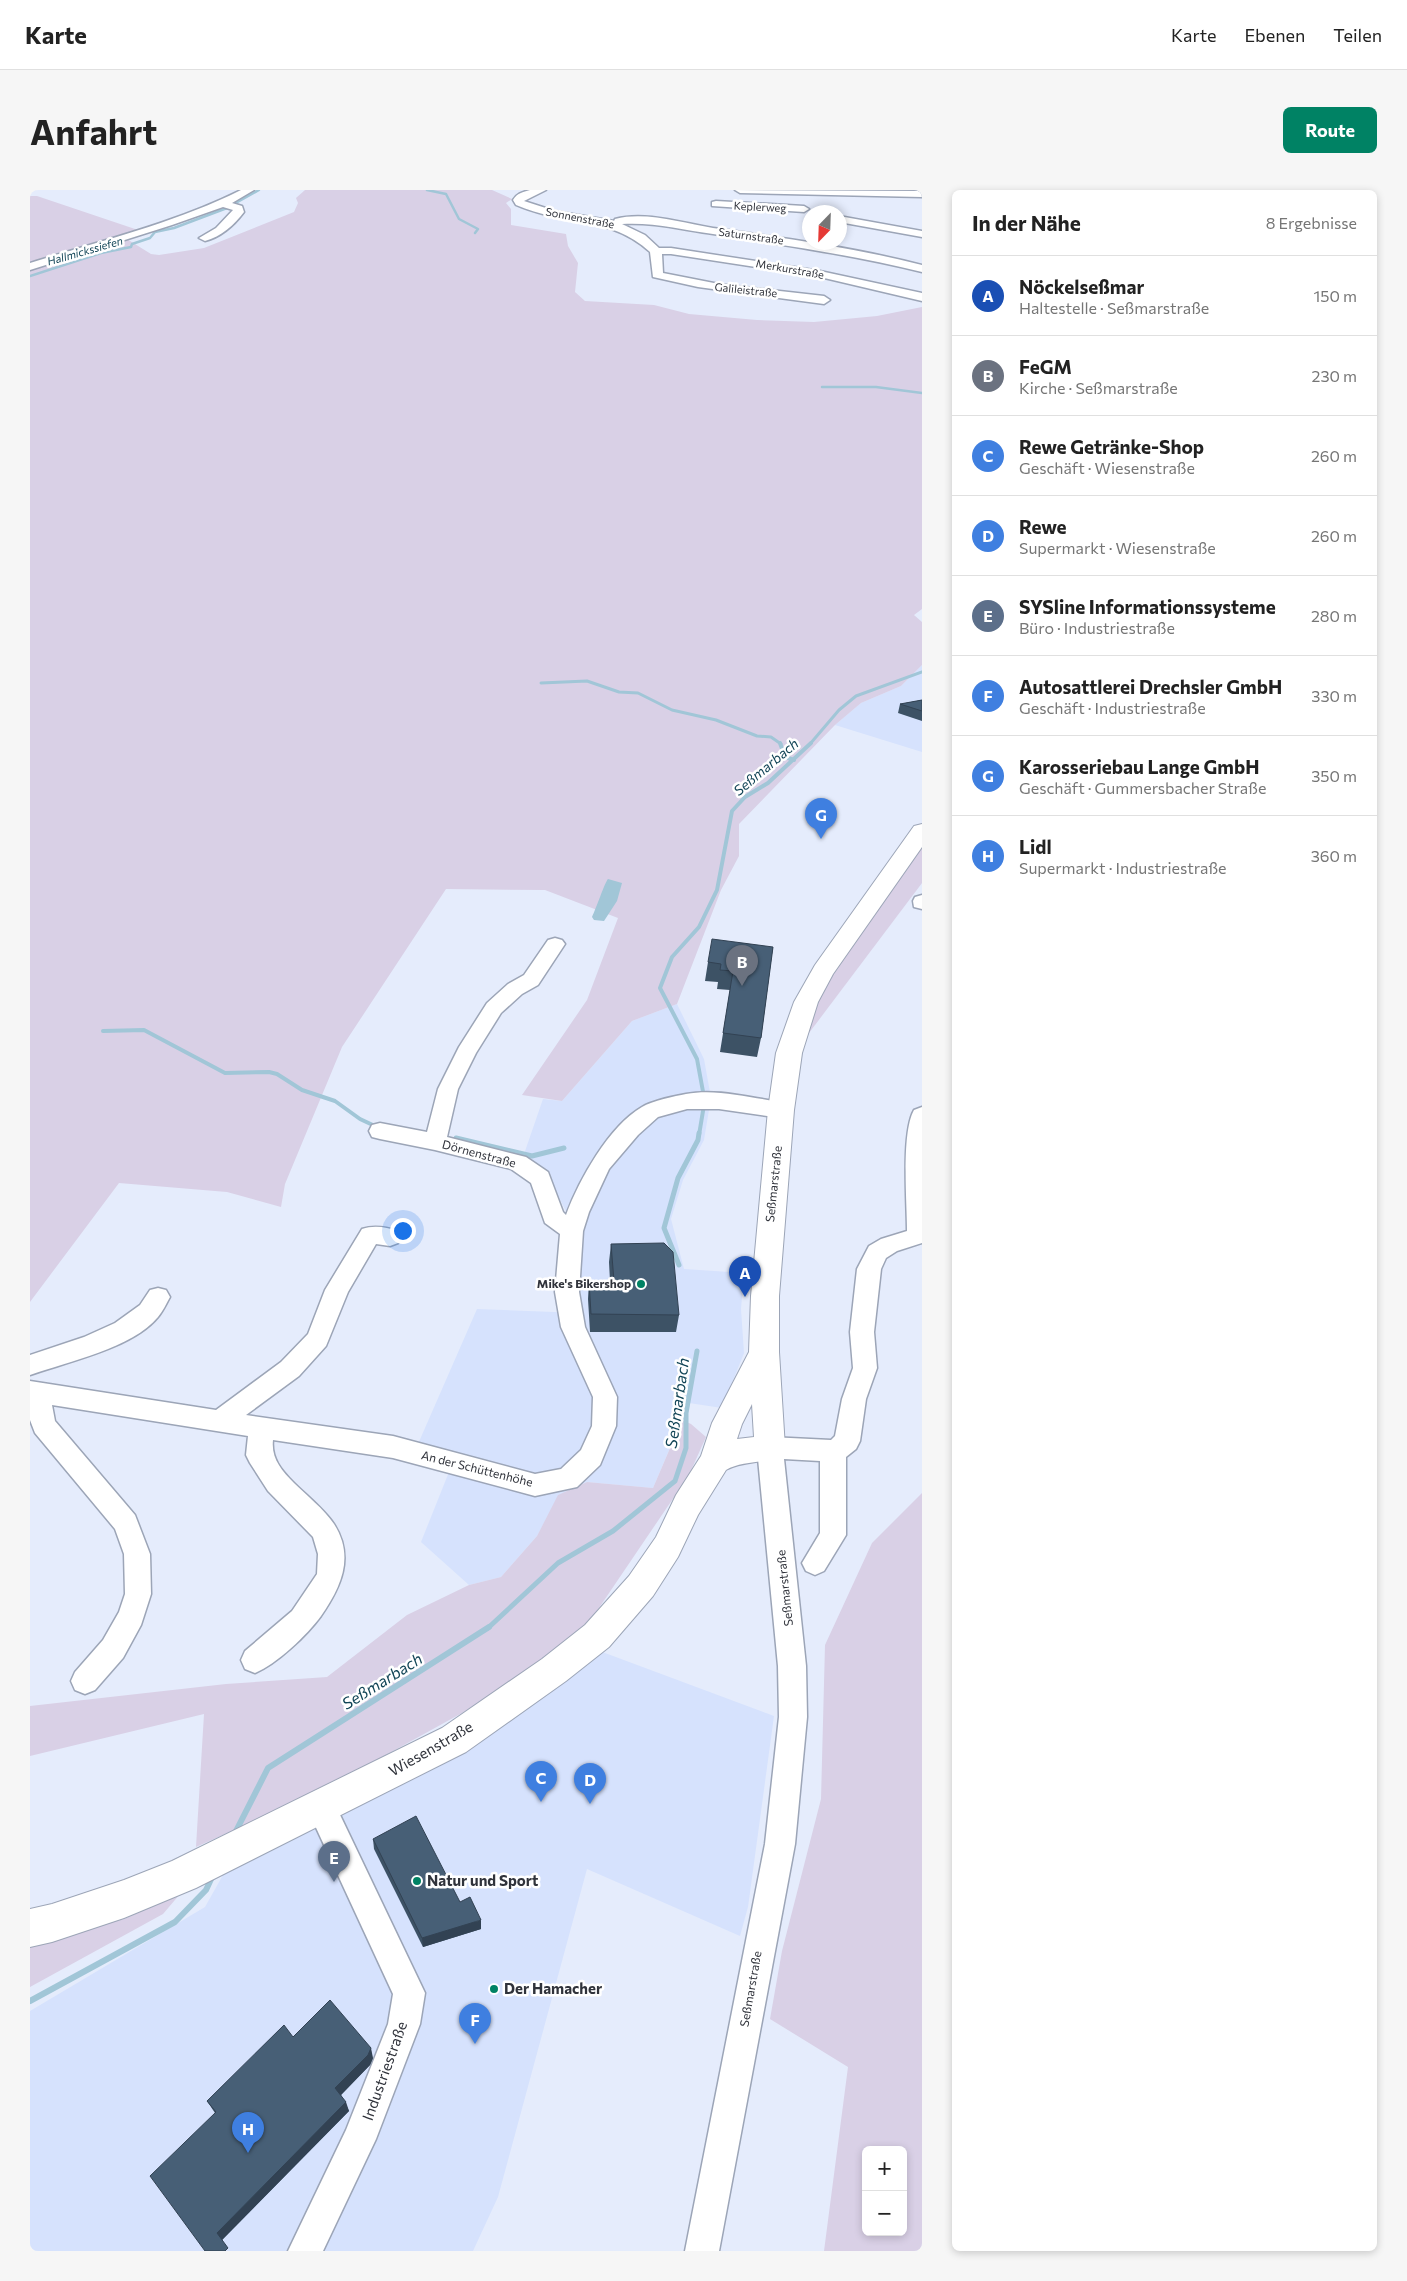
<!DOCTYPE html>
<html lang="de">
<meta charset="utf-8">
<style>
:root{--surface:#fff;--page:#f6f6f6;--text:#222;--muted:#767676;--line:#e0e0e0;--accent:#008264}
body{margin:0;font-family:Commissioner,sans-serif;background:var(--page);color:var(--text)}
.controls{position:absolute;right:15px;bottom:15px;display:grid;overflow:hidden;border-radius:8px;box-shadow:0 2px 8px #0003}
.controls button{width:45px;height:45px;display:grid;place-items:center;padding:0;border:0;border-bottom:1px solid var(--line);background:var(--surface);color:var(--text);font:25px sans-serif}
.compass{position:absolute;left:772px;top:15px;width:45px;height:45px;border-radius:50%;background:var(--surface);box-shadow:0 2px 8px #0003;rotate:203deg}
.you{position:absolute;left:372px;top:1040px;width:18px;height:18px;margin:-12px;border:4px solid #fff;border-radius:50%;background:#1a73e8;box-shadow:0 0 0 8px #1a73e833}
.badge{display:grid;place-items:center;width:32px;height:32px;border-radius:50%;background:var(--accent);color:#fff;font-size:16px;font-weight:700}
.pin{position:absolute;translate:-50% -41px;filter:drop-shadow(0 1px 2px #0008)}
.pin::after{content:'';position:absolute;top:26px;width:18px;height:15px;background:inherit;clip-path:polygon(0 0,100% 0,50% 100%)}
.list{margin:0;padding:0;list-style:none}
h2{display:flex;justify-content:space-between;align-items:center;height:65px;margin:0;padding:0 20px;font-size:21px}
h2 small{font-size:16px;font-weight:400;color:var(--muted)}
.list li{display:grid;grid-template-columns:32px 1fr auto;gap:15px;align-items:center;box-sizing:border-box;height:80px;padding:0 20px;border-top:1px solid var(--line)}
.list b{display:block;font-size:19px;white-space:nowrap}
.list p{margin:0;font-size:16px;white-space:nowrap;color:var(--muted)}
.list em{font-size:16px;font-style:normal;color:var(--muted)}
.map{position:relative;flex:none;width:892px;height:2061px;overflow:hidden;border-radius:8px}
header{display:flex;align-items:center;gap:30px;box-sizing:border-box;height:70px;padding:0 25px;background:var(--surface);border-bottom:1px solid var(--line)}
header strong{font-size:24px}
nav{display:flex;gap:28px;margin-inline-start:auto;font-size:18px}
.intro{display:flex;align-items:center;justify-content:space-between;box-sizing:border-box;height:120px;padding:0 30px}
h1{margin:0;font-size:35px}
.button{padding:12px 22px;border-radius:8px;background:var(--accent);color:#fff;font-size:18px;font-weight:700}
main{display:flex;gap:30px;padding:0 30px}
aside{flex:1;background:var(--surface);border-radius:8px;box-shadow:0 2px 8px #0003}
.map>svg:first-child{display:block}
</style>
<header>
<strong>Karte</strong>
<nav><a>Karte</a><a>Ebenen</a><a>Teilen</a></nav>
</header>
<div class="intro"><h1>Anfahrt</h1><a class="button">Route</a></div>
<main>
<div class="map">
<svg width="892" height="2061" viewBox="0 0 892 2061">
<rect width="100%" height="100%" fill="#e5ecfc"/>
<g fill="#d6e2fd">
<path d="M892,475V562L805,535L831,513L871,496Z"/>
<path d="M647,814L674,869L681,908L674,950L653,990L641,1029L654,1079L714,1083L711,1119L714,1163L692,1218L659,1213L623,1298L557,1292L529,1305L507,1346L471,1387L439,1395L391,1352L419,1282L388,1254L447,1119L550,1123L547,1097L551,1050L513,977L493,967L513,909L532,911L602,831Z"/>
<path d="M567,1460L744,1526L718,1717L710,1746L557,1679L468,2007L443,2061H0V1821L175,1717L193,1685L455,1549Z"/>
</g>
<g fill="#d9d0e6" fill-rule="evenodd">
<path d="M275,0H462L482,9L476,13L481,19V35L536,44L538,56L548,73L545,102L555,111L624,115L659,124L727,130L784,132L847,126L892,117V419L884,425L892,432V475L871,496L831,513L805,535L709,634V666L691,700L647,814L602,831L532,911L492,905L557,810L588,728L515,700L416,699L312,857L255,994L251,1017L197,1002L89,993L0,1112V6H7L108,40L92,46L121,64L129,65L174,58L264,22L268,13L266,8Z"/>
<path d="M892,657V693L776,847L789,804Z"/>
<path d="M652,1230L661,1234L676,1247L659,1285L554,1440L542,1452L432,1523L287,1603L166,1657L174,1524L0,1566V1516L196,1494L297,1487L377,1425L439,1395L471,1387L507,1346L528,1305L557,1292L623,1298Z"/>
<path d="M892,1303V2061H794L818,1877L740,1829L752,1761L791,1609L795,1455L842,1353ZM836,1960H873V2042H836Z"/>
<path d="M150,1704L133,1724L0,1797V1754L94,1729Z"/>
</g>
<path fill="#a1c6d7" d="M578,689L592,693L587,711L574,731L564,730L562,727C566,719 575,692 578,689Z"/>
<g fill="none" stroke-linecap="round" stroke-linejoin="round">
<g stroke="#a1c6d7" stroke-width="2.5">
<path d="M397,0L416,4L429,29L448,39L445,43"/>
<path d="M204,14L229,0"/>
<path d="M0,86L71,63L101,57L102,54L120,48L125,42L144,38L197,18"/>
<path d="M792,197H846L892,203"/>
</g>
<g stroke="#a1c6d7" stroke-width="3">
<path d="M511,493L557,491L589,502L608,503L642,520L686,530L727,546L741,547L751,554"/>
<path d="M780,554L809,520L826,506L892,482"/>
</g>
<g stroke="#a1c6d7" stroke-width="4">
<path d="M750,553L755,567L764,570"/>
<path d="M73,841L114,840L195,883L239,882L247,884L272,900L305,911L330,929L347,937"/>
<path d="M674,907L667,869L630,798L642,767L669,737L687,700L702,621L715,607L738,593L781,553"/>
<path d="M669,945L674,915"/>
</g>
<g stroke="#a1c6d7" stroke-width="5">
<path d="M426,948L502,966L534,958"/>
<path d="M649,1075L634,1038L648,988L668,950L669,943"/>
<path d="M458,1438L528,1373L583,1341L645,1291L656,1258V1223L667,1161"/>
</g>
<g stroke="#a1c6d7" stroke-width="6">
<path d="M204,1645L238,1578L459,1437"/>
<path d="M0,1811L145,1732L176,1700L182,1687"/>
</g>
<g stroke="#9ca5b7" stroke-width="3">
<g id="minor">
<path d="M211,0H224L202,13L212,16L214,22C205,34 191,47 175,51L169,48L186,38L203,20L193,17L142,35L0,80V73C70,51 145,33 211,0Z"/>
<path d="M500,0H516L494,11L525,21L584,31L585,29C616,21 652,33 683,38C754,48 822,57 892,75V82C823,65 753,55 683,44C653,40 623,32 592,34L615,45L629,58H641L790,81L892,103V111L790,87L641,64H632L633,83L689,94L794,106L800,110L794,114L668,97L623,87L620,62C580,25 534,36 486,15L483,10C487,3 493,2 500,0Z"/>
<path d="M705,0L892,1V7L710,3Z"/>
<path d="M686,11L774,16L779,19L774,22L682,16V12Z"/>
<path d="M809,26L892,41V47L809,32Z"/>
<path d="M892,705V719L884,717L883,711L885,707Z"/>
<path d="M525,748L532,750L535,754L508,795L492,804L471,823L446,863L428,899L417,947L496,967L518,982L533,1022L536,1025C549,990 579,936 612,917C622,911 645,906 656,904C686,898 721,908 751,912L759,915L762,920L759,925L751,928L689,919H657L628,927L608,945L579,979L559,1022L553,1041L549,1102L555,1137L587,1207L586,1236L570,1275L547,1297L505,1306L363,1268L243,1250C241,1268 251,1280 264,1293C276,1305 294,1319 304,1334C325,1367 311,1397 291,1426C277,1445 247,1474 225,1483L215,1479L211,1470L215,1461L262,1421L287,1384L288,1364L283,1347L238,1301L220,1273L216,1265L218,1246L22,1215L25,1231L105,1325L120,1364L121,1404L111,1435L93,1468L65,1500L55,1504L45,1500L41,1491L45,1482L73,1450L89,1422L95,1404L94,1364L85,1339L5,1243L0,1230V1191L186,1220L251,1172L278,1144L295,1100L332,1039C344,1035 356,1037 368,1041L371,1047L368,1053L360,1056L346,1054L318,1102L296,1156L269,1186L216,1225L363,1246L505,1284L531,1279L551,1260L562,1236L563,1207L531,1137L525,1102L530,1044L515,1033L501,993L481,979L405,960L350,949L342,947L339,941L342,935L350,933L397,942L408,899L429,857L457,813L478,794L494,785L518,750Z"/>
<path d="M892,917V1053L867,1061L856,1068L851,1079L844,1142L847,1178L836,1209L830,1251L826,1259L816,1267V1345L794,1381L785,1385L776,1381L772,1373L790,1343V1271L754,1269L776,1476L777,1527L765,1654L689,2061H655L735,1654L749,1527L748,1476L727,1258L731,1250L740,1247L801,1250L805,1246L812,1209L823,1178L820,1142L827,1079L839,1056L851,1049L877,1041C877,1012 871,943 884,920Z"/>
<path d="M128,1098L136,1100L140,1107C136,1114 133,1121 128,1127C103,1158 37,1172 0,1185V1165L54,1147L85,1133L110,1115L120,1100Z"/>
<path d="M291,1601L301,1606L395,1803L390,1834L346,1949L293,2061H258L316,1940L358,1834L363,1804L276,1616L281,1606Z"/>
</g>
</g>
<g stroke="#9ca5b7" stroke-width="2">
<path id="major" d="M892,634V657L803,784L788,812L772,863L764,920L749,1106V1162L755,1258L751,1267C734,1273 711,1271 696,1280L668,1325L648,1367L623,1406L579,1457L536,1491L436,1562L166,1698L94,1728L22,1752L0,1757V1719L22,1714L94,1690L142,1671L412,1538L512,1469L555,1435L599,1386L626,1347L646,1305L671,1266L682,1233L719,1162L721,1106L738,920L746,863L764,812L785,775L884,636ZM722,1214L724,1247L707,1249L712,1234Z"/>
</g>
<use href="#minor" fill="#fff" fill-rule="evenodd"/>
<use href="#major" fill="#fff" fill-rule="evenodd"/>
</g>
<g fill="#3d5265">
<path d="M892,510V531L868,523L870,514Z"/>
<path d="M743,757L731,848L727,867L690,862L700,800L687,799L688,792L675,791L678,772Z"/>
<path d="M581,1054L649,1125L646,1142H560L558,1109L559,1091H580L579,1072Z"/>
<path d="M343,1649L430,1712L451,1739L393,1757L344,1659Z"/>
<path d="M263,1847L343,1868L340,1875L311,1905L319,1921L192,2050L175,2061L185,1923L177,1911Z"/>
</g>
<g fill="#324253">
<path d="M451,1730V1739L393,1757L392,1748Z"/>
<path d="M341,1858L343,1868L340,1875L308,1908L305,1898Z"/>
<path d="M316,1912L319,1921L192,2050L187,2043Z"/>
</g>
<g fill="#475f76" stroke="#324253">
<path d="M892,510V521L870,514Z"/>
<path d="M682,749L743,757L731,848L693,843L703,781L690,780L691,774L678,772Z"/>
<path d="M634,1053L643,1062L649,1125L561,1124L559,1091H584L581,1054Z"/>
<path d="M386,1626L430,1712L440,1707L451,1730L392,1748L343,1649Z"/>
<path d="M300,1810L341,1858L338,1865L305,1898L316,1912L187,2043L198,2058L195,2061H175L120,1986L186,1922L177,1911L254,1835L263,1847Z"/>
</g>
<g fill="#008264" stroke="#fff" stroke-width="2">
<circle cx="611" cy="1094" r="5"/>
<circle cx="387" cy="1691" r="5"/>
<circle cx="464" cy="1799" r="5"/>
</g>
<g text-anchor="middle" stroke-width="5" stroke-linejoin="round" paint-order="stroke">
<g font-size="11" fill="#30333b" stroke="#fff">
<text transform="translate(730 17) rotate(3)" y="4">Keplerweg</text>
<text transform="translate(550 28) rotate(11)" y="4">Sonnenstraße</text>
<text transform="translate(721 46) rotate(8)" y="4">Saturnstraße</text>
<text transform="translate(760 79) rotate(10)" y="4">Merkurstraße</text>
<text transform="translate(716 100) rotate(6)" y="4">Galileistraße</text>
</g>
<g font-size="11" font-style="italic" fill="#114456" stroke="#fff">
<text transform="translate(55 61) rotate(-16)" y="4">Hallmickssiefen</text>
</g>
<g font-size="12" fill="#30333b" stroke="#fff">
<text transform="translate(449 964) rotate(15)" y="4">Dörnenstraße</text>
<text transform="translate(744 994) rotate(-84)" y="4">Seßmarstraße</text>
<text transform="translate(447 1279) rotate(14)" y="4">An der Schüttenhöhe</text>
<text transform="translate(755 1398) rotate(-96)" y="4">Seßmarstraße</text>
<text transform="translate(721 1799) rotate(-80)" y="4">Seßmarstraße</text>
</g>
<g font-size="12" font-weight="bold" fill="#30333b" stroke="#fff" text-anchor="end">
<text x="601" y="1098">Mike's Bikershop</text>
</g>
<g font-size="14" font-style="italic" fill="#114456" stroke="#fff">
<text transform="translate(736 577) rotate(-40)" y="5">Seßmarbach</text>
</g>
<g font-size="15" fill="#30333b" stroke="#fff">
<text transform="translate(401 1559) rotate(-30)" y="5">Wiesenstraße</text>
<text transform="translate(355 1881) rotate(-70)" y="5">Industriestraße</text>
</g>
<g font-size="15" font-weight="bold" fill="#30333b" stroke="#fff" text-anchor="start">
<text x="397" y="1696">Natur und Sport</text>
<text x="474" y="1804">Der Hamacher</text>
</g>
<g font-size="16" font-style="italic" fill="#114456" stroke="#fff">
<text transform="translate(647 1213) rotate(-82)" y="6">Seßmarbach</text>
<text transform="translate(352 1491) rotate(-32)" y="6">Seßmarbach</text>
</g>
</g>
</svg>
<div class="controls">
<button>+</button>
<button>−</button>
</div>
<svg class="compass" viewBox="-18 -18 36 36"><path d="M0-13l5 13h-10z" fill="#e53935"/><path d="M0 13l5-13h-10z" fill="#767676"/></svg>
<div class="you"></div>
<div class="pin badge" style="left:715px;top:1107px;background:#1a4fb4">A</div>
<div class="pin badge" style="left:712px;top:796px;background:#6b7280">B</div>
<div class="pin badge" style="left:511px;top:1612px;background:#3f7fe0">C</div>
<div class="pin badge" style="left:560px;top:1614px;background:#3f7fe0">D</div>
<div class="pin badge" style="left:304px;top:1692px;background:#5c6f8a">E</div>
<div class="pin badge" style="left:445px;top:1854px;background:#3f7fe0">F</div>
<div class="pin badge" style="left:791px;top:649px;background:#3f7fe0">G</div>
<div class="pin badge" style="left:218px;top:1963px;background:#3f7fe0">H</div>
</div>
<aside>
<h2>In der Nähe<small>8 Ergebnisse</small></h2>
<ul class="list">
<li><span class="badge" style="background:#1a4fb4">A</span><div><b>Nöckelseßmar</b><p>Haltestelle · Seßmarstraße</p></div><em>150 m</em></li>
<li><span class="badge" style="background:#6b7280">B</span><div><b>FeGM</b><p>Kirche · Seßmarstraße</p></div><em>230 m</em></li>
<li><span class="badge" style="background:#3f7fe0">C</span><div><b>Rewe Getränke-Shop</b><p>Geschäft · Wiesenstraße</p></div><em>260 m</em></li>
<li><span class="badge" style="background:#3f7fe0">D</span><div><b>Rewe</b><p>Supermarkt · Wiesenstraße</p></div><em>260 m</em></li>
<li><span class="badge" style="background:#5c6f8a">E</span><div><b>SYSline Informationssysteme</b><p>Büro · Industriestraße</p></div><em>280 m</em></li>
<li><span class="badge" style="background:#3f7fe0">F</span><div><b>Autosattlerei Drechsler GmbH</b><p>Geschäft · Industriestraße</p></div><em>330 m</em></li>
<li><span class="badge" style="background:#3f7fe0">G</span><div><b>Karosseriebau Lange GmbH</b><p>Geschäft · Gummersbacher Straße</p></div><em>350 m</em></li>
<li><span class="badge" style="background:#3f7fe0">H</span><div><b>Lidl</b><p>Supermarkt · Industriestraße</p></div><em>360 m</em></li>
</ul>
</aside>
</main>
